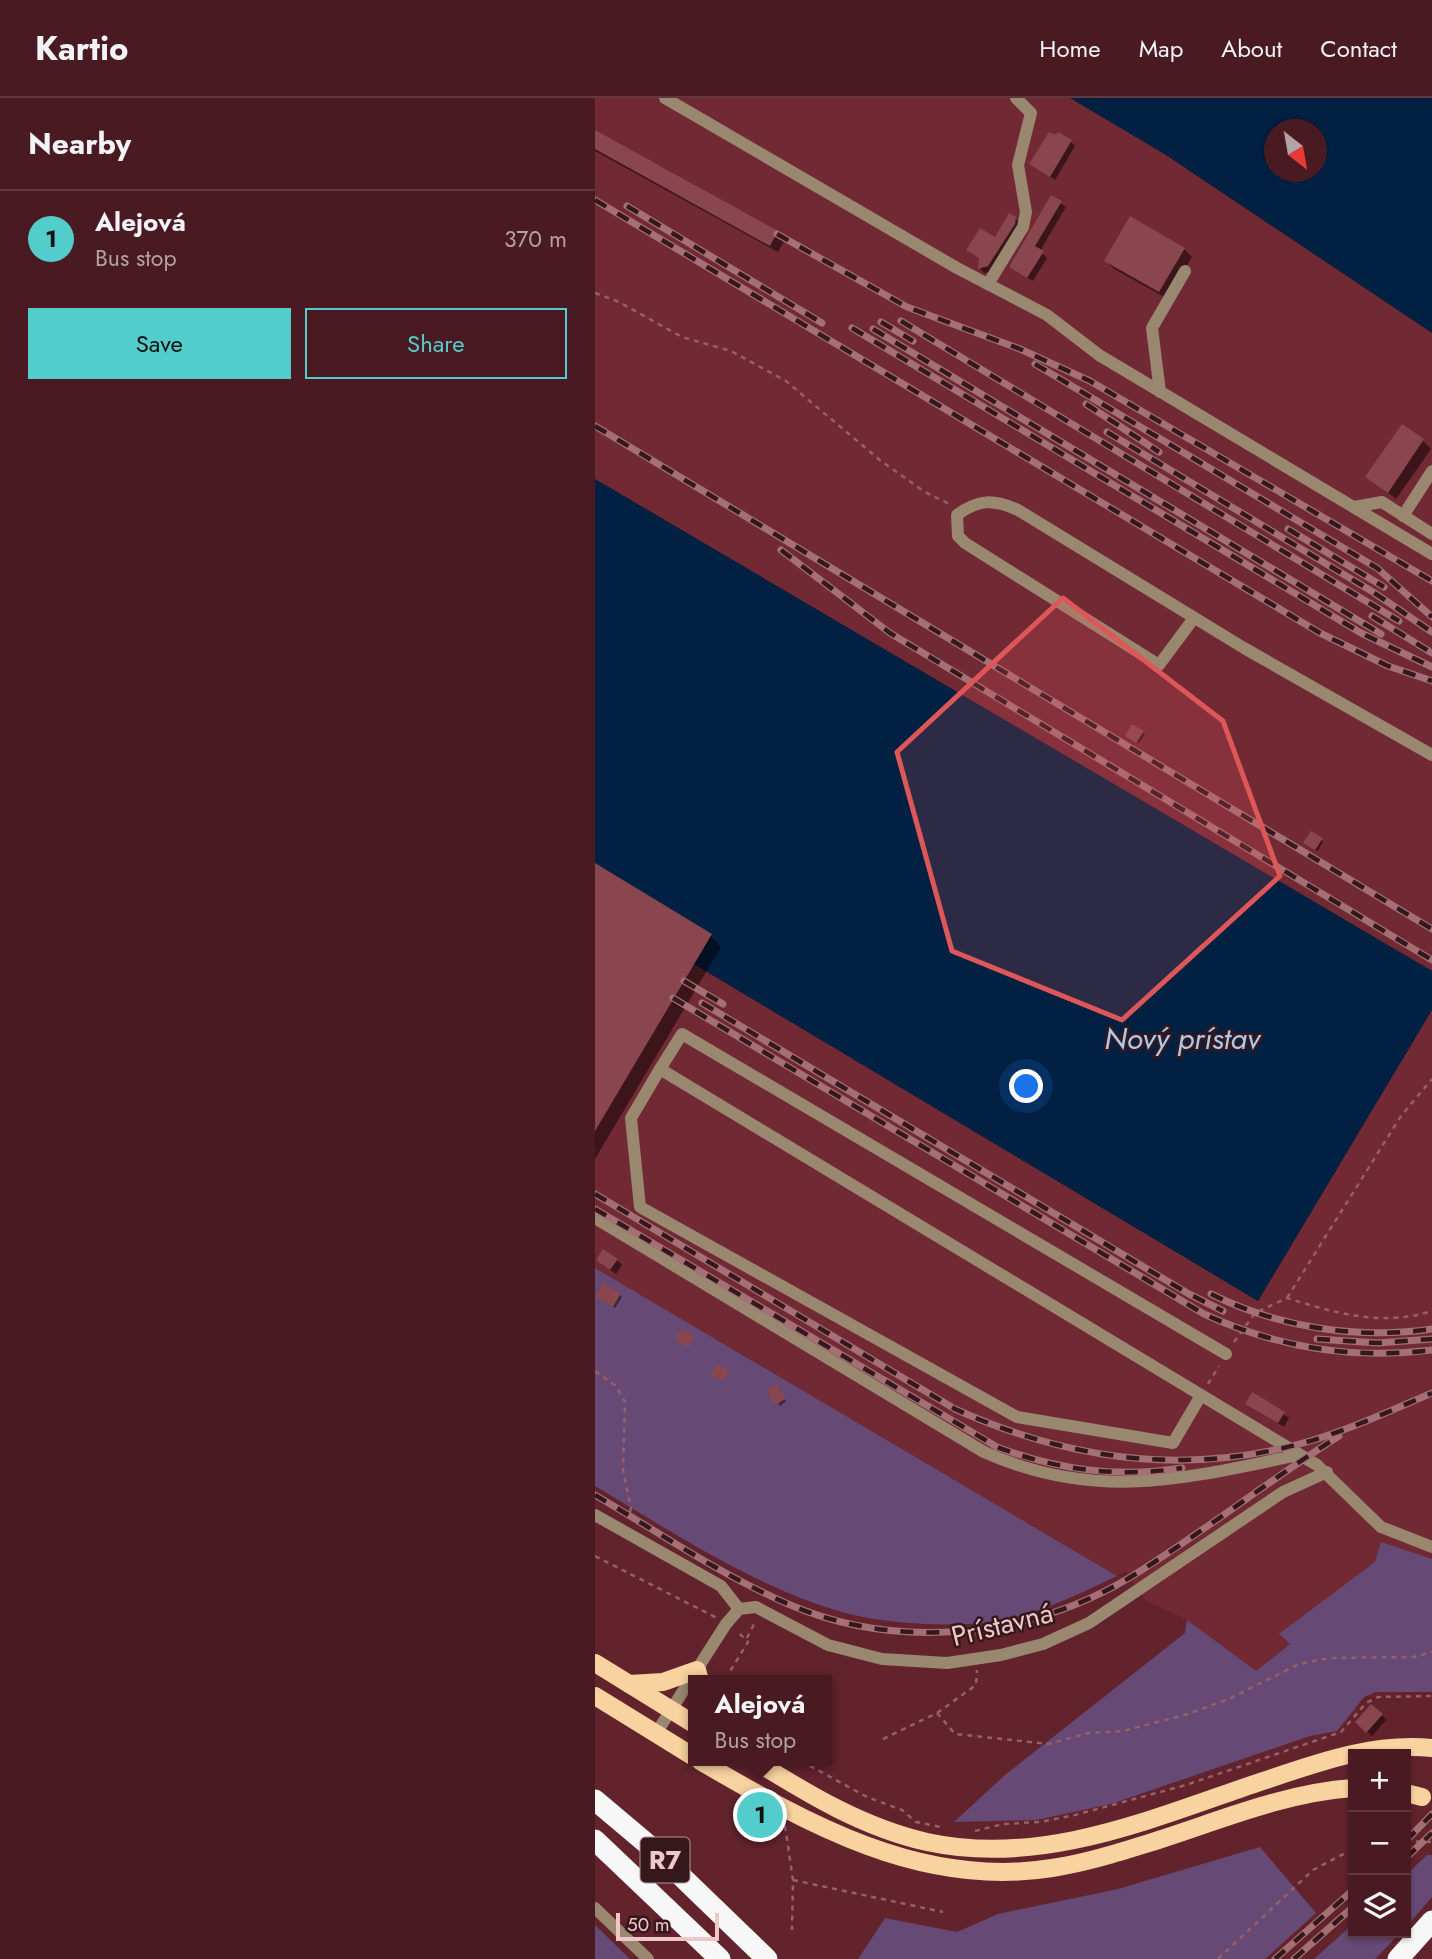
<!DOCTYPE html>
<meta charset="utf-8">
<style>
:root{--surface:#4a1a22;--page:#54272f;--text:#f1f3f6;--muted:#b2a1a5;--line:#613840;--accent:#53cdcb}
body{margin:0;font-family:Jost,sans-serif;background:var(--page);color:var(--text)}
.controls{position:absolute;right:21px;bottom:21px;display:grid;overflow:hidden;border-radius:0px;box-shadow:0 2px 5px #0004}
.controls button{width:63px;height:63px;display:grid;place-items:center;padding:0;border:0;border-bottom:2px solid var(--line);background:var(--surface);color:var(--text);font:35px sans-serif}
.compass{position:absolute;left:669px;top:21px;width:63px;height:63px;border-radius:50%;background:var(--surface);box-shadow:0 2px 5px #0004;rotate:149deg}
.scale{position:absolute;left:21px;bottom:18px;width:103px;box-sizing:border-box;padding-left:7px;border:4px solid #efc6c9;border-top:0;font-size:19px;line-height:24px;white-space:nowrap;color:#efc6c9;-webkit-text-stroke:5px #35181c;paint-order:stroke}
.you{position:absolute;left:432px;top:989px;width:24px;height:24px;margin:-18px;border:5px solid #fff;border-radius:50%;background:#1a73e8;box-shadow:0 0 0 10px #1a73e833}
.badge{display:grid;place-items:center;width:46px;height:46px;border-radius:50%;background:var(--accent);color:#111;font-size:23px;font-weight:700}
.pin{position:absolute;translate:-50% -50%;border:4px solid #fff;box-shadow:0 2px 7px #0006}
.popup{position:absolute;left:93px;top:1577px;width:144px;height:91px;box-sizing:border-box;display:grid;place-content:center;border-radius:0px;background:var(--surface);filter:drop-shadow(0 2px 5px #0005);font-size:23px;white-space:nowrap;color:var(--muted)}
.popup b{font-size:26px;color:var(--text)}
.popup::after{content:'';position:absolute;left:50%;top:100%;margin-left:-14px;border:14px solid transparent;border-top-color:var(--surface)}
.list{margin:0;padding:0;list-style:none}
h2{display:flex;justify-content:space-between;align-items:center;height:91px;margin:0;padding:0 28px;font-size:30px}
h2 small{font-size:23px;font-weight:400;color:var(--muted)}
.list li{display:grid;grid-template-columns:46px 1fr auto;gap:21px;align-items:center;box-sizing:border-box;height:98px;padding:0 28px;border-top:2px solid var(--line)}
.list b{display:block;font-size:26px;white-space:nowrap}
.list p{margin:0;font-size:23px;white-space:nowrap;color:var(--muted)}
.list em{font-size:23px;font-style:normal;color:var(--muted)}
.actions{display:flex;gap:14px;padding:21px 28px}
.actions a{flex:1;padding:16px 0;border:2px solid var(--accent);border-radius:0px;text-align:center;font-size:24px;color:var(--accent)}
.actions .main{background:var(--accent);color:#111}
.icon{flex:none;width:38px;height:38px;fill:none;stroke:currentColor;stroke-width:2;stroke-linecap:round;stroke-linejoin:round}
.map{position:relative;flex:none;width:837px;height:1861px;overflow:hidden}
header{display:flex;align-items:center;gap:42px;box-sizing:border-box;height:98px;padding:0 35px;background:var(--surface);border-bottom:2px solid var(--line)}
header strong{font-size:33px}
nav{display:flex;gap:38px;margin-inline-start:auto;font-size:24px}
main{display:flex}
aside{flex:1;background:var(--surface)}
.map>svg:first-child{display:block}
</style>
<header>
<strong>Kartio</strong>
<nav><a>Home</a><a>Map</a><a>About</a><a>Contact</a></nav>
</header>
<main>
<aside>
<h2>Nearby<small></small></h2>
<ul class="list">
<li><span class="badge">1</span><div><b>Alejová</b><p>Bus stop</p></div><em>370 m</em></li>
</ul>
<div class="actions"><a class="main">Save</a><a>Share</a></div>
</aside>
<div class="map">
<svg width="837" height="1861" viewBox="0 0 837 1861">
<rect width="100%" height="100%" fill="#62232d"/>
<g fill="#712934">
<path d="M0,0H475L571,57L837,235V873L0,381Z"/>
<path d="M0,772L100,866L663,1203L837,912V1496L795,1469L660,1573L592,1522L550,1502L530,1473L522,1478L0,1170Z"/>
</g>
<g fill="#664975">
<path d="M0,1170L522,1478C480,1498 435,1520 388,1525C344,1529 282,1525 240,1512C157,1487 74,1432 0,1388Z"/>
<path d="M786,1444L837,1461V1594H781L769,1599L742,1633L715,1638L516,1706L441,1722L359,1724L410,1677L590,1535L592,1522L661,1573L695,1546L684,1536L780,1464Z"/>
<path d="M665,1749L721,1815L670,1861H263L290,1820L362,1834L403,1816L523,1791Z"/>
<path d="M832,1757H837V1799L811,1829V1777Z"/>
<path d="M758,1826V1835H805L780,1861H719Z"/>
<path d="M0,1827L35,1861H0Z"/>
</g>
<g fill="#022042" fill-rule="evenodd">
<path d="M475,0H837V235L571,57ZM680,32H722V74H680Z"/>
<path d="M0,381L837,873V912L663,1203L0,807Z"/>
</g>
<g fill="#0007">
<path d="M0,35L73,72L182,135L190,142L183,154L0,53Z"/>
<path d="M476,44L480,48L460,82L436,66Z"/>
<path d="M457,99L471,109L445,153L452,160L438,183L421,173Z"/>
<path d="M420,120L425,125L398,173L389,175L385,170L386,161L373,152L400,141Z"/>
<path d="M589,151L597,159L573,201L519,171L511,163Z"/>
<path d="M828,343L836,351L801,401L773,379Z"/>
<path d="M548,634L550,636L544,645L534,640Z"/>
<path d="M726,742L728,743L723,753L713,747Z"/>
<path d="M0,775L116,838L126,849L0,1061Z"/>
<path d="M22,1162L27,1167L21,1176L8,1167Z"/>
<path d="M25,1197L27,1199L20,1210L4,1200Z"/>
<path d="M182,1291L191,1303L185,1308L174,1294Z"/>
<path d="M658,1297L694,1320L689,1329L652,1306Z"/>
<path d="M787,1617L791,1622L777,1638L762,1624Z"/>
</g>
<g fill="#89464e">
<path d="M0,32L183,133L175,148L0,51Z"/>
<path d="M454,34L461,37L463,34L477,42L455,79L434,66Z"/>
<path d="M456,97L467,103L440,148L449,153L432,180L414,169Z"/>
<path d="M414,115L421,119L420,126L393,168L383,171L384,160L371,152L385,130L400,139Z"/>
<path d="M535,118L590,150L564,194L509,163Z"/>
<path d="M807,326L829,341L793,395L770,379Z"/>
<path d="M537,626L549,633L541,645L530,638Z"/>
<path d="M716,733L728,740L720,752L708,745Z"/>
<path d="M0,765L117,836L0,1033Z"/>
<path d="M8,1151L23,1161L15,1172L1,1162Z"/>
<path d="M8,1185L26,1195L18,1209L0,1198Z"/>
<path d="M86,1231L99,1237L94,1249L80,1243Z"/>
<path d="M122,1266L134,1273L128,1283L116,1277Z"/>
<path d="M181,1286L191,1300L181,1307L171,1293Z"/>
<path d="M657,1294L690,1314L683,1325L650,1306Z"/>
<path d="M776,1606L788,1616L771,1635L760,1624Z"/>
</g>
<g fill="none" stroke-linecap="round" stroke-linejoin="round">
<g stroke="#976068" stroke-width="2.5" stroke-dasharray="5 5" stroke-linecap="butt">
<path d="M0,195L24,204L87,239L136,253L191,283L286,363L330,394L356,407"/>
<path d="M692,1200L806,1018L837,981"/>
<path d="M639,1244L660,1215L692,1200C740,1215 787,1229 837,1213"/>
<path d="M0,1273L21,1288L30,1304L28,1372L36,1410L33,1420"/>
<path d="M613,1286L624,1268"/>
<path d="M0,1458L122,1520"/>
<path d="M152,1540L160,1524"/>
<path d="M133,1582L134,1575L153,1544L142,1533"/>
<path d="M342,1615L360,1636L454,1646L493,1635L528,1633L593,1616L634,1601L704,1566L735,1560L819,1559L837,1554"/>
<path d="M288,1641L342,1615L381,1587L382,1572"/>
<path d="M206,1663L272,1699L307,1712L321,1724L346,1729"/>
<path d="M190,1728L198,1782L197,1832"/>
<path d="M380,1733L408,1726L445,1724L480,1717L591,1687L746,1634L771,1605L783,1599L837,1598"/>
<path d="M811,1743L837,1744"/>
<path d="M198,1782L348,1814"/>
<path d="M623,1861L718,1772L758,1751"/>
</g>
<g stroke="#9a876f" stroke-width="12">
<path d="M70,0L362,170L452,217L504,257L837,456"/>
<path d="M393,186L428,129L431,114L423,67L436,15L421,0"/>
<path d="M565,294L557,230L590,173"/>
<path d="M759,409L787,404L837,436"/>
<path d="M808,418L837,373"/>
<path d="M599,520L564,567L370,445L363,438L362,417C383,401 399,401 423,412L649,550L837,657"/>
<path d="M65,971L36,1020L45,1109L422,1319L578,1345L605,1299"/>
<path d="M0,1120L389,1354C501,1404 589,1381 703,1357"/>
<path d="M631,1256L87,936L65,971L722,1367L786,1429L837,1449"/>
<path d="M0,1417L126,1488L144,1511"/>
<path d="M60,1637L131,1526L144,1511L161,1509L233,1547L287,1561L352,1565L406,1557L448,1546L494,1525L688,1394L732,1374"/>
<path d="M0,1810L53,1861"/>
</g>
<g stroke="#f8d29f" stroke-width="18">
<path d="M0,1565L99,1626"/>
<path d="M34,1586L68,1584L102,1572L105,1582"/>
<path d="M0,1598L99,1659"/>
<path d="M105,1663C213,1726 327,1791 457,1770C490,1765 522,1755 554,1745C622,1724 687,1695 758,1690"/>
<path d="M160,1663C213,1696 269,1730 332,1744C446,1769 556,1721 662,1685C719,1666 776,1644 837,1650"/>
</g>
<g stroke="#f7f7f7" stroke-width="21">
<path d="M0,1702L57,1750L172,1861"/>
<path d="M0,1742L125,1861"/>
<path d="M803,1861L837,1823"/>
</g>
<g stroke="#a47076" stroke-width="7">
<g id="rail">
<path d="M0,102L725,535L793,568L837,583"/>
<path d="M32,108L227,225"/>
<path d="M182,136L312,209L425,251L495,283L837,483"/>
<path d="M306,223L804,523"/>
<path d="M286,224L318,243"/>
<path d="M257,230L766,535L837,569"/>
<path d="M278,231L786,536"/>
<path d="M440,266L782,470L837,519"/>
<path d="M491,306L564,354"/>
<path d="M0,328L837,831"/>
<path d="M512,334L778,494L837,534"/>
<path d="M693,431L789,489"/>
<path d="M186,452L295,535L837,862"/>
<path d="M777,518L837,555"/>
<path d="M89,883L128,906"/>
<path d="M78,900L609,1216C681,1249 758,1262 837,1252"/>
<path d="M107,905L594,1196L628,1213"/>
<path d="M0,1096L360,1311C471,1361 589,1378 708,1345C752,1333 795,1313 837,1295"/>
<path d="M0,1111L402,1349C463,1372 522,1380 587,1370"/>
<path d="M616,1196C683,1229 762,1242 837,1231"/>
<path d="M722,1241L783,1245L837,1241"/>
<path d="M0,1397C63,1434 126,1477 193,1506C302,1553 433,1540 534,1480C606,1436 673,1383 744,1338"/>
<path d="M811,1743L837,1716"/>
<path d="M811,1760L837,1735"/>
<path d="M680,1861L758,1792"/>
<path d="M699,1861L758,1809"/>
</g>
</g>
<use href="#rail" stroke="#35181c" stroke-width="4.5" stroke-dasharray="13" stroke-linecap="butt"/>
<path stroke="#f8d29f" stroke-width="18" d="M815,1696L827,1699"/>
</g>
<path fill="#de5758" fill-opacity="0.2" stroke="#de5758" stroke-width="5" stroke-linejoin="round" d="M468,500L628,623L685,778L527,922L357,853L302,654Z"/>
<g text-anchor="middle" stroke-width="5" stroke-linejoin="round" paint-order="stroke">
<rect fill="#35181c" stroke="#b79295" stroke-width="2" x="45.5" y="1739.5" width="49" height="45" rx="5"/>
<g font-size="26" font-weight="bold" fill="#efc6c9">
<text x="70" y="1771">R7</text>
</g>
<g font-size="28" fill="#efc6c9" stroke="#35181c">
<text transform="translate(407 1526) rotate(-14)" y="10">Prístavná</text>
</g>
<g font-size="30" font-style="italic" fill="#accaee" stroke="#35181c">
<text x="587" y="951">Nový prístav</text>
</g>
</g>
</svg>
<div class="controls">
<button>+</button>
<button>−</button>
<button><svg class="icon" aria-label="layers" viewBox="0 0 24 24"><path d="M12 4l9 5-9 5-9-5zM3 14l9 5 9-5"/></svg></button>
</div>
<svg class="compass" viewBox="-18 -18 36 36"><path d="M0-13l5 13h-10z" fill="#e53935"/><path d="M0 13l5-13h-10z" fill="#b2a1a5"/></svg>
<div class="scale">50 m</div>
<div class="you"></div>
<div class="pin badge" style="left:165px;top:1717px">1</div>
<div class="popup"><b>Alejová</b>Bus stop</div>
</div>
</main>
